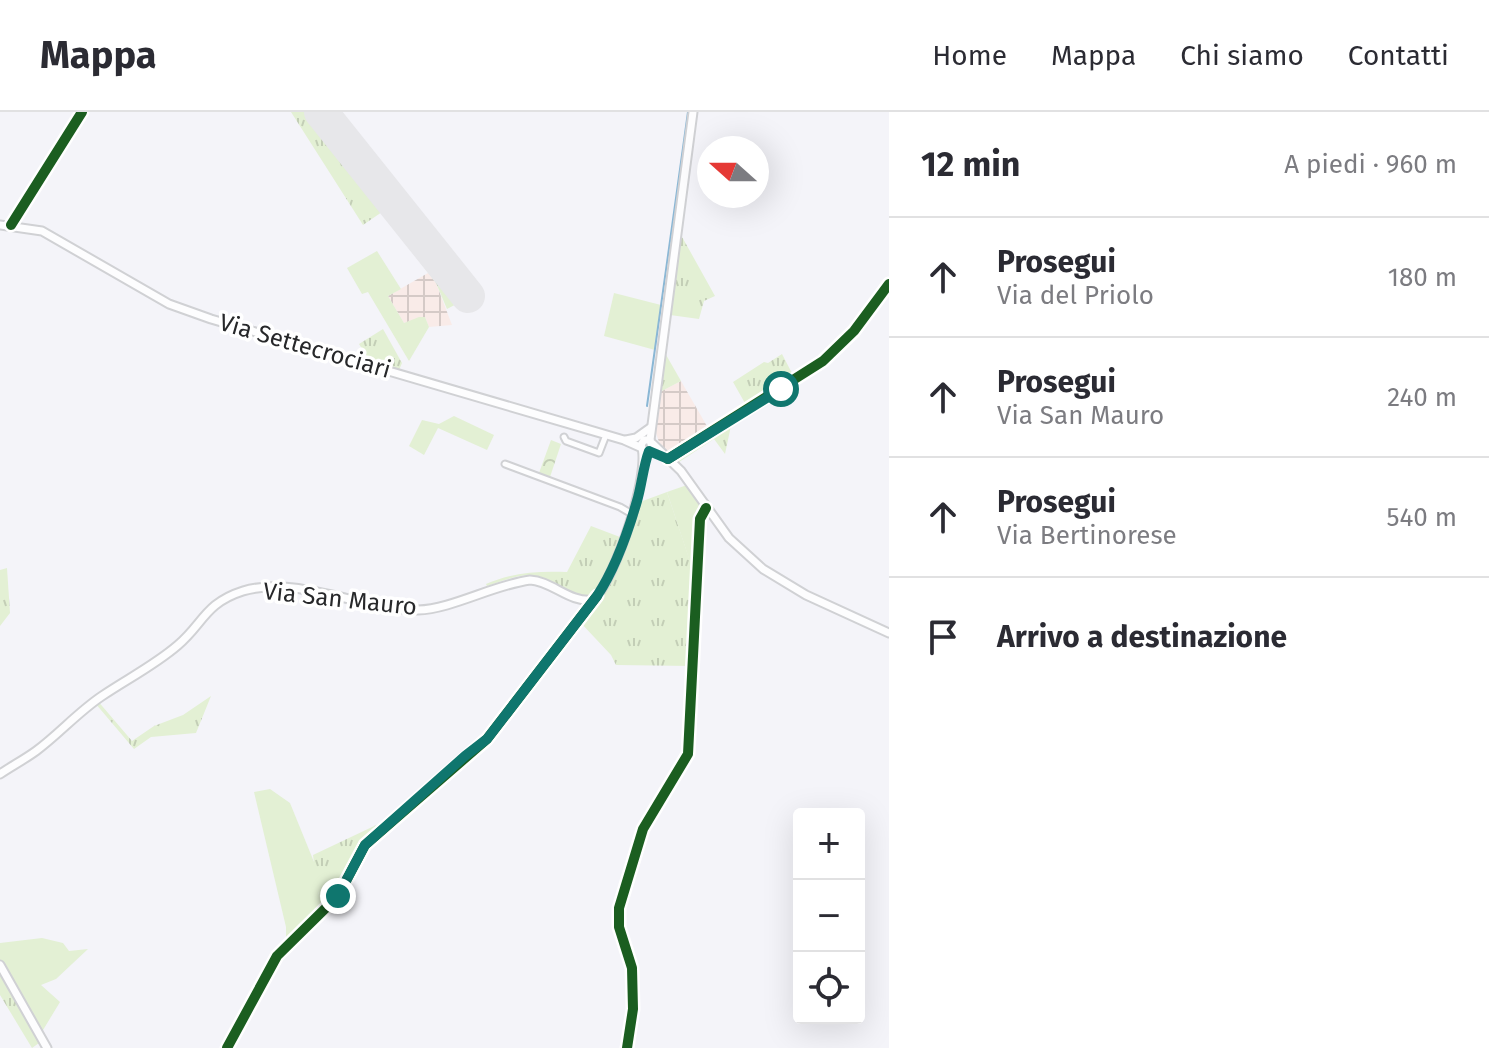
<!DOCTYPE html>
<html lang="it">
<meta charset="utf-8">
<style>
:root{--surface:#fff;--page:#f7f7f7;--text:#2b2b33;--muted:#7c7c81;--line:#e1e1e2}
body{margin:0;font-family:"Fira Sans",sans-serif;background:var(--page);color:var(--text)}
.controls{position:absolute;right:24px;bottom:24px;display:grid;overflow:hidden;border-radius:8px;box-shadow:0 8px 32px #0002}
.controls button{width:72px;height:72px;display:grid;place-items:center;padding:0;border:0;border-bottom:2px solid var(--line);background:var(--surface);color:var(--text);font:40px sans-serif}
.compass{position:absolute;left:697px;top:24px;width:72px;height:72px;border-radius:50%;background:var(--surface);box-shadow:0 8px 32px #0002;rotate:291deg}
.stop{position:absolute;width:24px;height:24px;margin:-18px;border:6px solid #0f766e;border-radius:50%;background:#fff}
.stop.end{background:#0f766e;border-color:#fff;box-shadow:0 2px 8px #0008}
.list{margin:0;padding:0;list-style:none}
h2{display:flex;justify-content:space-between;align-items:center;height:104px;margin:0;padding:0 32px;font-size:34px}
h2 small{font-size:26px;font-weight:400;color:var(--muted)}
.list li{display:grid;grid-template-columns:52px 1fr auto;gap:24px;align-items:center;box-sizing:border-box;height:120px;padding:0 32px;border-top:2px solid var(--line)}
.list b{display:block;font-size:30px;white-space:nowrap}
.list p{margin:0;font-size:26px;white-space:nowrap;color:var(--muted)}
.list em{font-size:26px;font-style:normal;color:var(--muted)}
.icon{flex:none;width:44px;height:44px;fill:none;stroke:currentColor;stroke-width:2;stroke-linecap:round;stroke-linejoin:round}
.map{position:relative;flex:none;width:889px;height:936px;overflow:hidden}
header{display:flex;align-items:center;gap:48px;box-sizing:border-box;height:112px;padding:0 40px;background:var(--surface);border-bottom:2px solid var(--line)}
header strong{font-size:38px}
nav{display:flex;gap:44px;margin-inline-start:auto;font-size:28px}
main{display:flex}
aside{flex:1;background:var(--surface)}
.map>svg:first-child{display:block}
</style>
<header>
<strong>Mappa</strong>
<nav><a>Home</a><a>Mappa</a><a>Chi siamo</a><a>Contatti</a></nav>
</header>
<main>
<div class="map">
<svg width="889" height="936" viewBox="0 0 889 936">
<defs>
<pattern id="industrial-grid" width="8" height="8" patternUnits="userSpaceOnUse" patternTransform="scale(2)"><rect width="8" height="8" fill="#f9ebe8"/><path d="M0 4h8M4 0v8" fill="none" stroke="#d5cac7"/></pattern>
<pattern id="grass-tufts" width="24" height="20" patternUnits="userSpaceOnUse" patternTransform="scale(2)"><rect width="24" height="20" fill="#e3f0d4"/><path d="M3 7l-1-3M5 7V3M7 7l1-3M15 17l-1-3M17 17v-4M19 17l1-3" fill="none" stroke="#c3ceb6"/></pattern>
<pattern id="forest-crowns" width="20" height="18" patternUnits="userSpaceOnUse" patternTransform="scale(2)"><rect width="20" height="18" fill="#e3f0d4"/><path d="M2 6a3 3 0 1 1 6 0M12 15a3 3 0 1 1 6 0" fill="none" stroke="#c3ceb6"/></pattern>
</defs>
<rect width="100%" height="100%" fill="#f4f4f9"/>
<g fill="url(#industrial-grid)">
<path d="M428,161L436,171L452,213L429,215L425,205L404,211L388,184Z"/>
<path d="M681,269L708,316L668,341L659,330L655,318L658,281Z"/>
</g>
<g fill="url(#grass-tufts)">
<path d="M291,0H313L464,188L447,197L436,171L382,100L363,113Z"/>
<path d="M681,123L715,184L704,189L699,207L670,203Z"/>
<path d="M383,217L402,251L399,258L369,248L359,232Z"/>
<path d="M665,241L681,269L658,281Z"/>
<path d="M782,242L794,265L746,293L733,270L764,250L768,251Z"/>
<path d="M732,309L725,342L714,327L679,350L675,343Z"/>
<path d="M667,380L693,458L696,456L691,554L616,553L611,543L579,509L601,483L640,390Z"/>
<path d="M591,414L620,425C615,438 605,475 595,482C581,490 550,467 536,464C521,461 502,469 487,474L486,472C513,460 538,459 567,460Z"/>
<path d="M7,456L10,501L0,514V458Z"/>
<path d="M211,584L196,621L151,625L134,637L95,591L97,588L132,629L154,614L183,603Z"/>
<path d="M389,707L362,733L324,797L318,780L313,743Z"/>
<path d="M2,862L8,870L43,936L39,931L32,936L0,883V863Z"/>
</g>
<path fill="url(#forest-crowns)" d="M551,328L561,332L550,365L539,361Z"/>
<g fill="#e3f0d4">
<path d="M377,139L401,177L388,184L404,211L419,205H425L429,215L409,249L368,180L362,182L347,156Z"/>
<path d="M614,181L661,193L655,238L604,224Z"/>
<path d="M454,304L494,323L487,338L438,316L424,343L409,334L422,308L439,312Z"/>
<path d="M687,373L699,390L696,456L693,459L667,380Z"/>
<path d="M270,677L290,691L323,772L318,780L324,797L286,829V815L254,680Z"/>
<path d="M42,826L63,831L69,839L88,837L56,867L41,873L60,890L40,923L0,850V831Z"/>
</g>
<g fill="none" stroke-linecap="round" stroke-linejoin="round">
<path stroke="#8ab7d5" stroke-width="2" d="M647,294L688,0"/>
<path stroke="#e7e7ea" stroke-width="34" d="M321,0L468,184"/>
<g stroke="#d0d1d4" stroke-width="9">
<g id="minor">
<path d="M11,113L82,0"/>
<path d="M564,325L566,329L599,341L606,323"/>
<path d="M668,347L823,249L854,219L889,172"/>
<path d="M505,352L620,395L632,402"/>
<path d="M227,936L277,844L338,784L365,733L487,627L594,488"/>
<path d="M627,936L633,897L632,856L619,815V796L643,717L688,642L700,407L706,396"/>
</g>
</g>
<g stroke="#d0d1d4" stroke-width="11">
<g id="secondary">
<path d="M0,113L42,119L169,192L211,207L624,328L642,336"/>
<path d="M626,328L636,326L650,316"/>
<path d="M650,328L693,0"/>
<path d="M653,332L681,359L729,426L763,457L806,483L889,521"/>
<path d="M0,662C12,654 25,647 36,639C59,622 78,600 102,584C127,567 155,553 178,533C203,512 205,491 243,479C296,463 363,498 418,498C452,497 493,473 530,468C552,469 569,491 593,488C614,470 652,359 641,333L644,328H650L652,336L648,339L643,338"/>
<path d="M0,853L47,936"/>
</g>
</g>
<use href="#minor" stroke="#fdfdfe" stroke-width="5"/>
<use href="#secondary" stroke="#fdfdfe" stroke-width="7"/>
<g stroke="#fff" stroke-width="15">
<g id="cycleway">
<path d="M11,113L82,0"/>
<path d="M668,347L823,249L854,219L889,172"/>
<path d="M227,936L277,844L338,784L365,733L487,627L597,484"/>
<path d="M627,936L633,897L632,856L619,815V796L643,717L688,642L700,407L706,396"/>
</g>
</g>
<use href="#cycleway" stroke="#1b5e20" stroke-width="10"/>
</g>
<g fill="none" stroke-linecap="round" stroke-linejoin="round">
<path stroke="#0f766e" stroke-width="10" d="M338,784L365,733L465,644L487,627L597,484C615,457 628,420 637,389C642,372 643,355 649,339L668,347L781,277"/>
</g>
<g text-anchor="middle" stroke-width="7" stroke-linejoin="round" paint-order="stroke">
<g font-size="24" fill="#27282a" stroke="#fff">
<text transform="translate(305 234) rotate(16)" y="8">Via Settecrociari</text>
<text transform="translate(340 487) rotate(6)" y="8">Via San Mauro</text>
</g>
</g>
</svg>
<div class="controls">
<button>+</button>
<button>−</button>
<button><svg class="icon" aria-label="locate" viewBox="0 0 24 24"><circle cx="12" cy="12" r="6"/><path d="M12 2v4M12 18v4M2 12h4M18 12h4"/></svg></button>
</div>
<svg class="compass" viewBox="-18 -18 36 36"><path d="M0-13l5 13h-10z" fill="#e53935"/><path d="M0 13l5-13h-10z" fill="#7c7c81"/></svg>
<div class="stop" style="left:781px;top:277px"></div>
<div class="stop end" style="left:338px;top:784px"></div>
</div>
<aside>
<h2>12 min<small>A piedi · 960 m</small></h2>
<ul class="list">
<li><svg class="icon" aria-label="ahead" viewBox="0 0 24 24"><path d="M12 20V5M6 11l6-6 6 6"/></svg><div><b>Prosegui</b><p>Via del Priolo</p></div><em>180 m</em></li>
<li><svg class="icon" aria-label="ahead" viewBox="0 0 24 24"><path d="M12 20V5M6 11l6-6 6 6"/></svg><div><b>Prosegui</b><p>Via San Mauro</p></div><em>240 m</em></li>
<li><svg class="icon" aria-label="ahead" viewBox="0 0 24 24"><path d="M12 20V5M6 11l6-6 6 6"/></svg><div><b>Prosegui</b><p>Via Bertinorese</p></div><em>540 m</em></li>
<li><svg class="icon" aria-label="arrive" viewBox="0 0 24 24"><path d="M6 21V4h12l-3 4 3 4H6"/></svg><div><b>Arrivo a destinazione</b></div></li>
</ul>
</aside>
</main>
